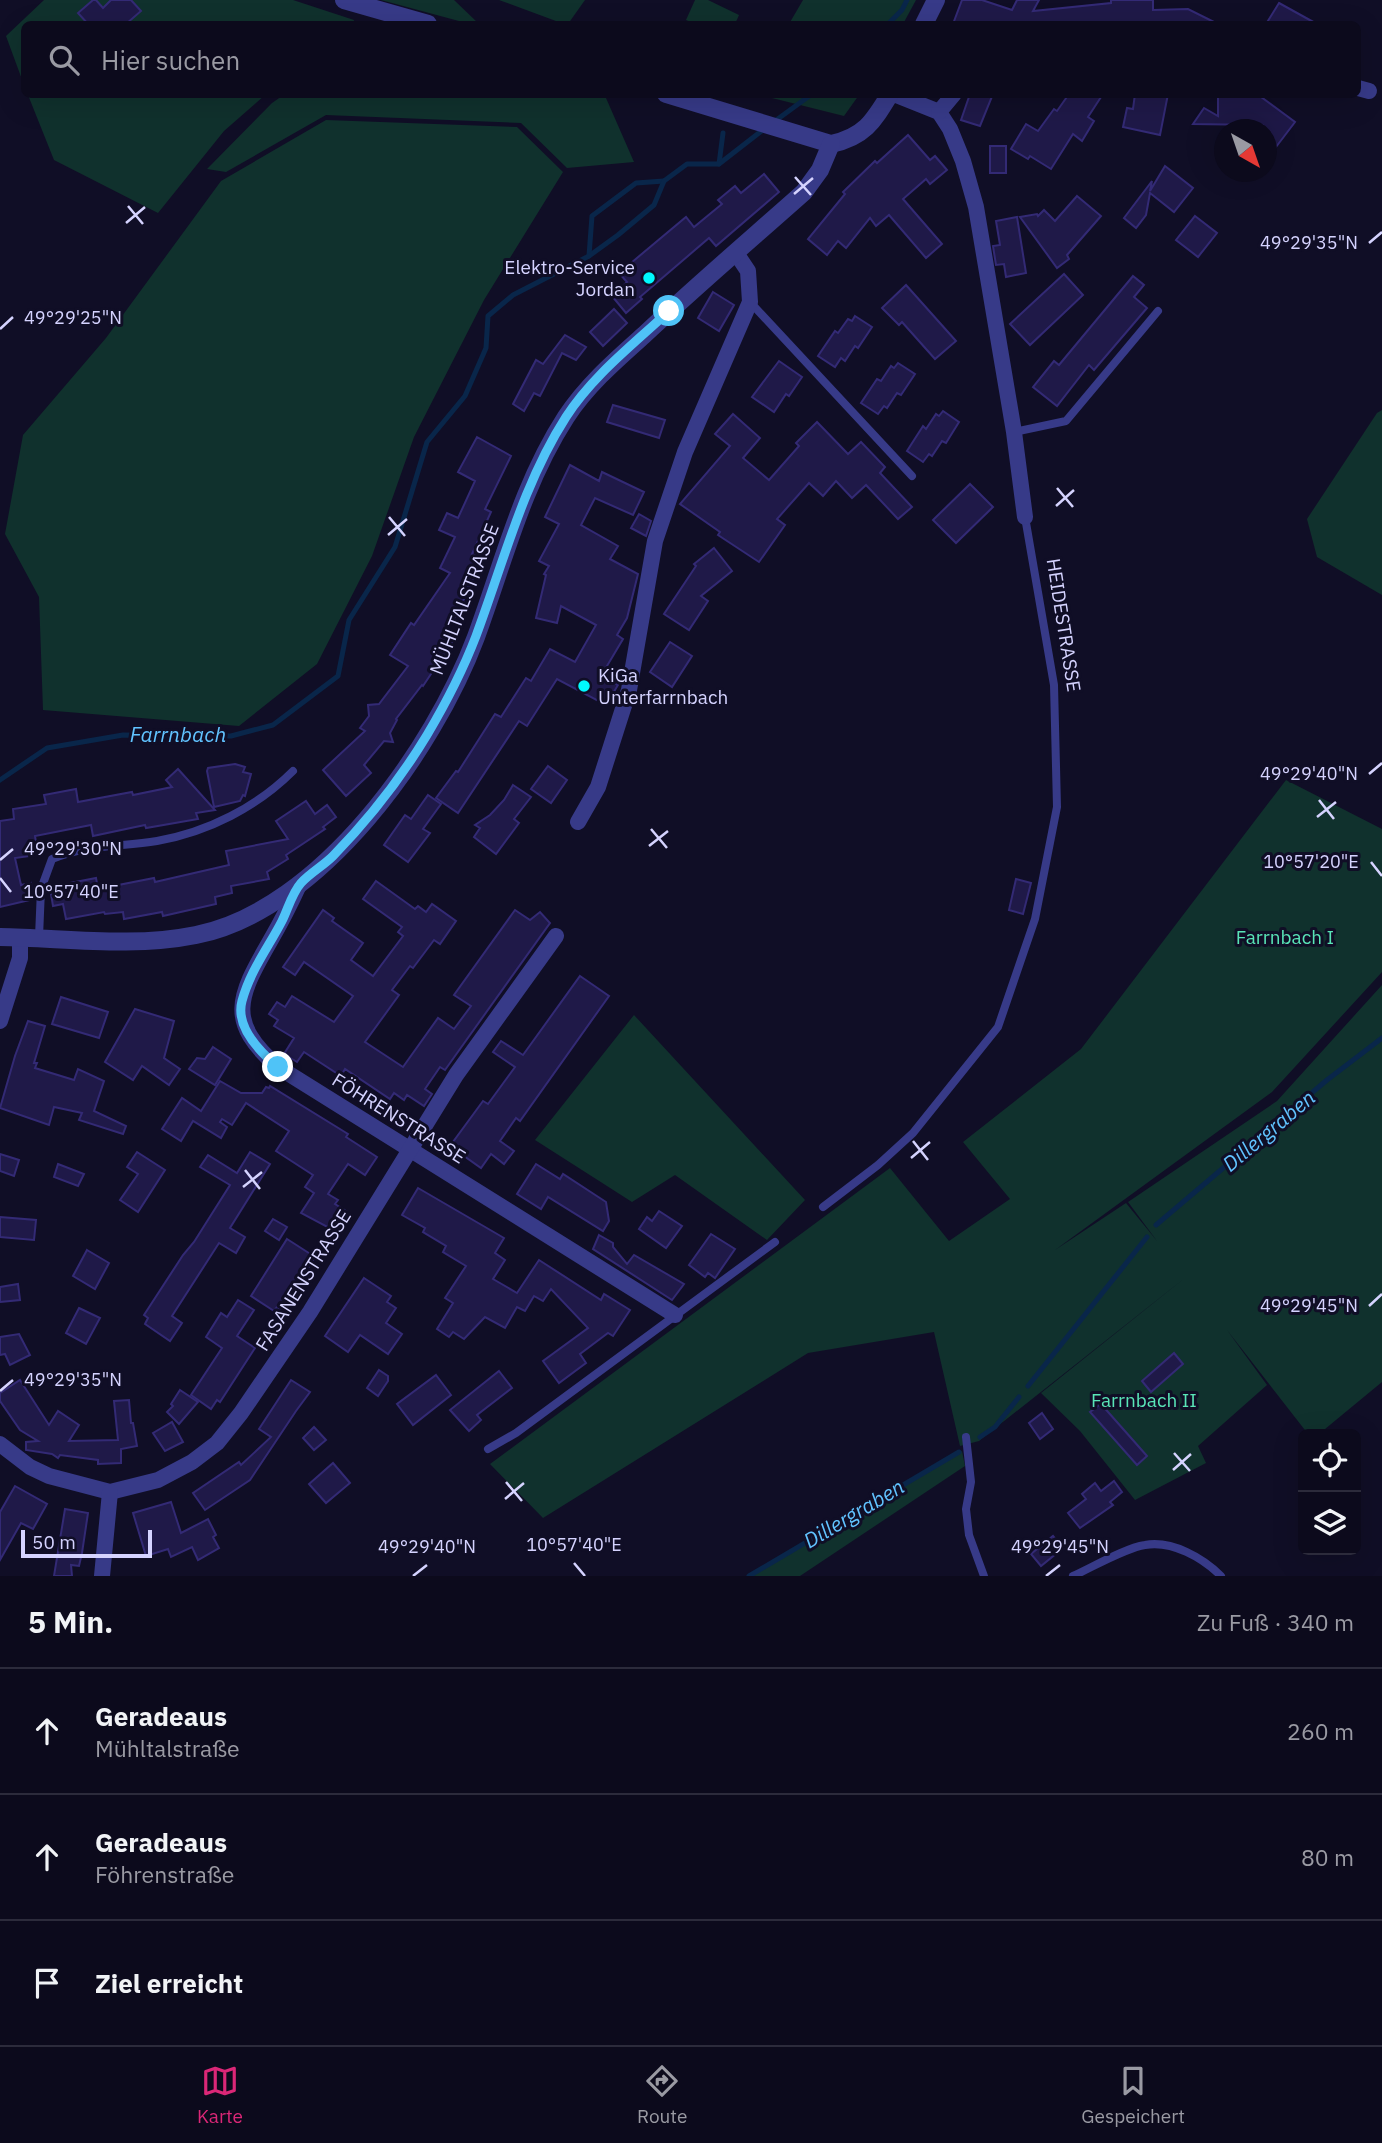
<!DOCTYPE html>
<html lang="de">
<meta charset="utf-8">
<style>
:root{--surface:#0c0a1c;--page:#151325;--text:#f1f3f6;--muted:#9a9aa3;--line:#2c2b3b;--accent:#db2777}
body{margin:0;font-family:"IBM Plex Sans",sans-serif;background:var(--page);color:var(--text)}
.controls{position:absolute;right:21px;bottom:21px;display:grid;overflow:hidden;border-radius:10px;box-shadow:0 7px 28px #0002}
.controls button{width:63px;height:63px;display:grid;place-items:center;padding:0;border:0;border-bottom:2px solid var(--line);background:var(--surface);color:var(--text);font:35px sans-serif}
.compass{position:absolute;left:1214px;top:119px;width:63px;height:63px;border-radius:50%;background:var(--surface);box-shadow:0 7px 28px #0002;rotate:140deg}
.scale{position:absolute;left:21px;bottom:18px;width:131px;box-sizing:border-box;padding-left:7px;border:4px solid #d5d3ff;border-top:0;font-size:19px;line-height:24px;white-space:nowrap;color:#d5d3ff;-webkit-text-stroke:5px #100e26;paint-order:stroke}
.stop{position:absolute;width:21px;height:21px;margin:-16px;border:5px solid #4fc3f7;border-radius:50%;background:#fff}
.stop.end{background:#4fc3f7;border-color:#fff;box-shadow:0 2px 7px #0008}
.list{margin:0;padding:0;list-style:none}
h2{display:flex;justify-content:space-between;align-items:center;height:91px;margin:0;padding:0 28px;font-size:30px}
h2 small{font-size:23px;font-weight:400;color:var(--muted)}
.list li{display:grid;grid-template-columns:46px 1fr auto;gap:21px;align-items:center;box-sizing:border-box;height:126px;padding:0 28px;border-top:2px solid var(--line)}
.list b{display:block;font-size:26px;white-space:nowrap}
.list p{margin:0;font-size:23px;white-space:nowrap;color:var(--muted)}
.list em{font-size:23px;font-style:normal;color:var(--muted)}
.icon{flex:none;width:38px;height:38px;fill:none;stroke:currentColor;stroke-width:2;stroke-linecap:round;stroke-linejoin:round}
.map{position:relative;flex:none;width:1382px;height:1576px;overflow:hidden}
.search{position:absolute;background:var(--surface);box-shadow:0 7px 28px #0002;left:21px;right:21px;top:21px;height:77px;display:flex;align-items:center;gap:18px;box-sizing:border-box;padding:0 24px;border-radius:10px;color:var(--muted);font-size:26px}
.sheet{height:469px;background:var(--surface)}
nav{display:flex;justify-content:space-around;align-items:center;box-sizing:border-box;height:98px;border-top:2px solid var(--line);background:var(--surface);font-size:19px;color:var(--muted)}
nav a{display:grid;justify-items:center;gap:4px}
nav .on{color:var(--accent)}
.map>svg:first-child{display:block}
</style>
<div class="map">
<svg width="1382" height="1576" viewBox="0 0 1382 1576">
<rect width="100%" height="100%" fill="#100e26"/>
<g fill="#10312d">
<path d="M44,0H293L354,20L353,24H24V85L6,36Z"/>
<path d="M381,0H454L479,24H470Z"/>
<path d="M499,0H585L568,24H564Z"/>
<path d="M695,0H708L739,15L735,24H695L686,20Z"/>
<path d="M803,0H916L903,24H789Z"/>
<path d="M285,94L595,95L606,98L634,162L567,168L521,123L326,115L226,172L207,169L272,103Z"/>
<path d="M28,95H265L224,131L158,213L54,160Z"/>
<path d="M760,95H859L844,116Z"/>
<path d="M326,120L517,127L563,172L484,300L414,437L372,556L317,664L239,726L43,710L39,597L5,534L23,435L106,338L221,181Z"/>
<path d="M1382,410V595L1317,557L1307,519L1377,413Z"/>
<path d="M1286,780L1382,829V972L1272,1092L1055,1250L1126,1203L1157,1241L1128,1202L1277,1101L1382,985V1382L1319,1434H1308L1227,1330L1267,1385L1198,1446L1206,1463L1135,1500L1080,1431L1041,1393L1186,1277L979,1441L960,1446L934,1332L808,1353L543,1518L490,1464L890,1168L949,1241L1010,1199L963,1142L1081,1049Z"/>
<path d="M634,1015L805,1200L767,1240L675,1175L632,1202L535,1140Z"/>
<path d="M962,1451L965,1466L800,1576H752Z"/>
</g>
<g fill="none" stroke-linecap="round" stroke-linejoin="round">
<g stroke="#09264a" stroke-width="5">
<path d="M888,24L902,10L907,0"/>
<path d="M775,121L812,94"/>
<path d="M719,164L723,133"/>
<path d="M589,256L592,216L636,183L664,181"/>
<path d="M0,780L47,748L123,735L231,736L273,725L338,676L349,620L395,547L427,442L465,396L486,348L488,316L513,295L589,256L618,235L654,205L664,181L687,164H719L764,129"/>
<path d="M1156,1225L1327,1080L1382,1038"/>
<path d="M1028,1386L1147,1237"/>
<path d="M980,1437L995,1427L1019,1397"/>
<path d="M749,1576L959,1452"/>
</g>
</g>
<g fill="#1f1948" stroke="#332a75" stroke-width="2">
<path d="M93,0H96L103,8L111,0H131L141,11L126,24H88L78,13Z"/>
<path d="M962,0H982L1012,10L1017,0H1039L1033,11L1111,3V0H1153V10L1188,9L1218,24H953Z"/>
<path d="M1279,3L1317,24H1266Z"/>
<path d="M970,94H993L980,126L961,120Z"/>
<path d="M1069,94H1103L1088,117L1094,121L1082,141L1073,134L1051,169L1030,156L1028,159L1011,149L1026,124L1038,131L1054,109L1057,111Z"/>
<path d="M1135,94H1168L1160,135L1123,127L1127,108L1133,109Z"/>
<path d="M1218,94H1257L1295,122L1276,147L1266,140V130H1259L1262,125L1193,124L1204,108L1218,116Z"/>
<path d="M908,135L930,160L935,156L947,170L930,184L926,179L903,199L942,244L926,258L889,215L876,226L870,218L846,248L838,241L827,255L808,239L845,194L843,192L875,161L877,163Z"/>
<rect x="990" y="146" width="16" height="27"/>
<path d="M1165,166L1193,188L1174,212L1150,193L1146,215L1136,228L1124,218L1152,181L1150,191Z"/>
<path d="M764,174L779,192L716,246L709,238L640,297L642,299L626,313L612,296L627,282L619,273L686,217L694,227L722,204L718,200L735,186L741,193Z"/>
<path d="M1077,196L1101,216L1067,255L1069,259L1057,268L1020,217L1037,214L1038,216L1044,210L1055,221Z"/>
<path d="M1195,216L1217,233L1198,257L1176,240Z"/>
<path d="M1017,217L1026,273L1006,277L1004,264L996,265L993,246L1000,245L996,221Z"/>
<path d="M1064,274L1083,295L1030,345L1010,324Z"/>
<path d="M1133,276L1144,285L1134,297L1147,308L1094,370L1089,365L1057,406L1033,387L1054,361L1059,365Z"/>
<path d="M906,285L956,341L935,359L902,322L899,325L882,308Z"/>
<path d="M713,292L734,305L719,331L698,318Z"/>
<path d="M614,309L627,323L603,346L590,332Z"/>
<path d="M855,316L872,327L858,348L855,346L845,361L841,358L835,367L818,356L835,331L838,333L848,319L852,321Z"/>
<path d="M565,335L586,347L576,360L562,353L540,396L534,393L524,411L513,404L536,360L543,364Z"/>
<path d="M779,361L802,377L789,396L786,394L774,412L752,397Z"/>
<path d="M898,363L915,374L901,395L897,393L887,408L884,406L878,414L861,403L877,379L881,381L891,366L894,368Z"/>
<path d="M613,405L665,420L659,438L607,422Z"/>
<path d="M943,411L959,422L946,443L942,441L932,456L929,454L923,462L907,451L923,426L926,429L936,414L939,416Z"/>
<path d="M733,414L760,438L743,458L769,480L799,446L796,443L817,422L848,454L861,442L885,467L880,473L912,507L898,519L866,485L852,498L836,481L823,496L809,483L777,519L785,525L759,562L718,535L720,532L680,504L730,446L715,434Z"/>
<path d="M477,437L511,456L485,509L491,512L472,554L483,559L463,601L465,603L443,634L453,641L423,686L422,685L396,719L397,720L390,733L393,742L384,741L364,765L371,773L346,796L323,770L365,731L360,728L369,716L368,705L379,704L408,666L390,655L411,623L414,625L450,573L440,568L455,537L439,530L447,513L458,518L475,481L458,472Z"/>
<path d="M570,465L599,481L602,472L644,492L633,515L595,498L581,525L618,546L610,559L638,574L627,618L617,635L623,639L601,676L618,685L606,705L557,679L527,726L519,721L458,813L436,798L456,771L458,772L495,714L501,717L526,678L531,681L550,649L575,662L596,625L561,606L557,623L536,618L546,575L544,574L549,566L539,561L559,524L545,517Z"/>
<path d="M970,484L993,507L956,543L933,520Z"/>
<path d="M639,514L651,521L646,536L631,528Z"/>
<path d="M714,548L732,571L701,596L708,601L689,630L664,614L696,566L694,564Z"/>
<path d="M670,642L692,656L672,687L650,672Z"/>
<path d="M235,764L245,767L243,772L251,774L245,796L243,795L240,801L214,807L207,771L208,768Z"/>
<path d="M548,766L567,780L551,803L531,789Z"/>
<path d="M178,769L215,810L196,813L198,819L146,828L145,825L93,836L91,825L35,836L37,849L29,850L30,856L15,858L21,885L31,883L34,899L0,907V821L14,819L13,809L46,804L44,795L76,789L78,802L132,792L133,795L172,787L166,780Z"/>
<path d="M513,785L531,797L514,819L519,823L496,854L474,837L480,828L475,825L490,815L504,800Z"/>
<path d="M428,795L441,804L423,829L430,833L408,862L384,845L405,815L411,819Z"/>
<path d="M306,801L315,814L327,805L336,817L323,827L325,829L286,855L288,859L267,872L269,879L231,886L232,893L215,897L216,904L163,916L162,912L124,919L123,912L105,914L104,912L66,919L63,904L53,906L50,888L60,885L96,878L98,889L154,878L155,882L229,865L226,851L288,839L276,821Z"/>
<path d="M1016,879L1031,883L1023,914L1009,910Z"/>
<path d="M376,881L415,909L418,906L426,912L432,904L456,921L440,944L434,940L413,968L410,966L392,990L399,995L365,1042L403,1067L438,1018L454,1029L471,1006L454,995L515,910L530,920L540,912L550,923L445,1070L440,1067L425,1089L432,1094L424,1106L407,1095L404,1100L394,1093L390,1099L345,1069L341,1076L304,1052L297,1062L284,1054L294,1038L274,1026L278,1020L269,1014L277,1002L285,1007L292,996L334,1022L353,996L304,962L295,975L283,967L323,910L334,918L332,921L363,943L351,960L373,976L403,936L398,932L402,927L363,899Z"/>
<path d="M580,976L609,996L520,1121L516,1118L500,1141L514,1151L504,1164L491,1154L481,1168L450,1146L483,1101L488,1104L515,1067L493,1052L501,1041L523,1055Z"/>
<path d="M61,997L108,1012L99,1038L52,1024Z"/>
<path d="M135,1009L174,1021L164,1058L180,1069L169,1085L142,1066L133,1080L105,1062Z"/>
<path d="M28,1021L45,1026L34,1063H37L35,1068L74,1080L78,1069L104,1081L94,1111L126,1126L123,1134L79,1120L82,1113L54,1107L49,1125L0,1108L15,1056Z"/>
<path d="M213,1047L231,1059L215,1085L189,1069L197,1058L205,1059Z"/>
<path d="M220,1081L241,1093H262L266,1087L269,1088L270,1086L348,1134L346,1137L377,1157L365,1175L348,1164L328,1194L338,1200L335,1204L346,1211L333,1230L301,1213L314,1193L305,1187L313,1175L276,1151L289,1131L246,1103L232,1125L222,1119L220,1122L227,1127L221,1138L193,1121L181,1141L162,1129L182,1098L201,1111Z"/>
<path d="M137,1152L165,1170L138,1212L120,1200L138,1174L127,1167Z"/>
<path d="M250,1152L270,1164L230,1228L245,1237L236,1253L219,1243L172,1316L182,1323L170,1341L145,1324L148,1318L144,1315L183,1255L194,1242L230,1185L200,1167L208,1155L237,1173Z"/>
<path d="M0,1154L19,1160L14,1176L0,1171Z"/>
<path d="M58,1164L84,1174L78,1186L54,1177Z"/>
<path d="M536,1164L560,1179L563,1174L606,1202L609,1221L603,1231L548,1197L541,1209L517,1194Z"/>
<path d="M418,1188L504,1238L495,1253L505,1260L493,1279L517,1293L539,1260L601,1300L604,1294L630,1310L613,1336L608,1333L580,1354L586,1363L559,1383L543,1361L588,1328L551,1289L543,1301L534,1296L525,1311L517,1307L505,1328L485,1317L464,1339L453,1332L449,1337L437,1329L453,1303L445,1298L466,1266L443,1252L446,1246L423,1232L425,1228L402,1215Z"/>
<path d="M659,1211L682,1226L666,1248L639,1229L647,1217L652,1221Z"/>
<path d="M0,1217L36,1220L34,1240L0,1237Z"/>
<path d="M273,1219L287,1227L279,1240L265,1231Z"/>
<path d="M711,1234L735,1249L715,1278L708,1273L705,1277L689,1265Z"/>
<path d="M599,1235L613,1243V1247L627,1264L634,1255L684,1284L672,1300L593,1249Z"/>
<path d="M287,1239L315,1257L281,1310L277,1307L274,1311L251,1296Z"/>
<path d="M87,1250L109,1263L95,1289L73,1276Z"/>
<path d="M364,1278L391,1296L387,1302L396,1308L386,1323L402,1334L388,1354L360,1335L348,1352L325,1336Z"/>
<path d="M18,1284L20,1300L0,1302V1287Z"/>
<path d="M238,1300L254,1310L237,1336L255,1348L220,1402L217,1400L211,1409L191,1395L222,1348L206,1337L221,1313L227,1317Z"/>
<path d="M79,1308L100,1318L86,1344L66,1333Z"/>
<path d="M19,1334L30,1355L10,1365L5,1354L0,1355V1337Z"/>
<path d="M1174,1353L1183,1364L1151,1392L1142,1381Z"/>
<path d="M379,1370L388,1376V1381L378,1396L367,1388Z"/>
<path d="M499,1371L512,1388L477,1415L481,1420L469,1431L450,1410Z"/>
<path d="M436,1375L451,1395L413,1425L397,1404Z"/>
<path d="M20,1380L49,1425L58,1411L79,1425L69,1441L118,1440L114,1401L129,1400L131,1423H133L137,1446L121,1449V1463L98,1464V1460L60,1455L58,1458L52,1454L26,1450V1442L38,1441L20,1430L0,1401V1393Z"/>
<path d="M291,1380L310,1392L296,1411L250,1480L205,1510L193,1493L239,1462L241,1465L271,1437L259,1429Z"/>
<path d="M180,1390L198,1402L179,1424L167,1412L173,1406L171,1404Z"/>
<path d="M1101,1404L1147,1456L1137,1465L1090,1412Z"/>
<path d="M1042,1413L1053,1429L1040,1439L1029,1423Z"/>
<path d="M172,1422L183,1442L165,1451L153,1433Z"/>
<path d="M314,1427L326,1440L314,1450L303,1438Z"/>
<path d="M333,1463L350,1483L326,1503L309,1484Z"/>
<path d="M1114,1481L1122,1492L1110,1502L1113,1505L1080,1528L1068,1513L1086,1499L1082,1494L1095,1483L1101,1491Z"/>
<path d="M15,1486L47,1504L33,1529L21,1523L0,1560V1512Z"/>
<path d="M171,1502L181,1533L208,1519L216,1535L213,1537L219,1548L198,1560L192,1547L171,1557L168,1549L146,1556L133,1513Z"/>
<path d="M65,1509L88,1513L82,1553L79,1566L71,1565L72,1576H54Z"/>
<path d="M1053,1536L1063,1548L1041,1566L1031,1554Z"/>
</g>
<g fill="none" stroke-linecap="round" stroke-linejoin="round">
<g stroke="#373a88" stroke-width="8">
<path d="M750,302L912,476"/>
<path d="M1014,432L1066,421L1158,311"/>
<path d="M39,937L41,889L52,859C88,844 120,847 157,841C208,832 257,807 293,771"/>
<path d="M823,1207L878,1165L913,1133L998,1027L1035,919L1057,807L1054,685L1025,517"/>
<path d="M966,1437L971,1482L966,1509L969,1535L984,1576"/>
<path d="M488,1449L516,1433L775,1242"/>
<path d="M1073,1576C1093,1567 1125,1548 1145,1545C1172,1540 1203,1558 1221,1576"/>
</g>
<g stroke="#373a88" stroke-width="16">
<path d="M1358,88L1369,91"/>
<path d="M894,94L939,112L950,129L963,161L976,207L1014,432L1025,517"/>
<path d="M939,112L954,94"/>
<path d="M578,822L598,787L629,690L655,541L685,452L750,302L748,271L736,253"/>
<path d="M299,885C290,905 280,924 269,943C238,997 226,1022 278,1067L675,1315"/>
<path d="M0,1021L20,958V937"/>
<path d="M0,1444L30,1467L49,1476L110,1492L158,1480L192,1462L217,1443L241,1413L310,1312L456,1075L556,936"/>
<path d="M102,1576L110,1492"/>
</g>
<g stroke="#373a88" stroke-width="18">
<path d="M344,0L428,24"/>
<path d="M924,24L936,0"/>
<path d="M666,94L831,144C864,137 873,122 890,94"/>
<path d="M0,937C65,938 132,948 196,935C321,910 434,749 476,637C504,561 522,485 566,417C587,385 616,360 644,335C696,286 750,240 804,192L820,170L831,144"/>
</g>
</g>
<g fill="none" stroke-linecap="round" stroke-linejoin="round">
<path stroke="#4fc3f7" stroke-width="9" d="M278,1067C260,1052 235,1027 242,1001C250,971 268,948 282,921C288,909 292,893 301,883C310,873 323,866 333,856C368,820 401,778 427,735C446,703 463,670 476,636C504,561 523,484 566,417C593,375 634,344 669,311"/>
</g>
<path fill="none" stroke="#d5d3ff" stroke-width="2.5" d="M795,177L811,195M794,194L813,178M128,206L143,224M126,223L145,207M1369,243L1382,232M0,329L13,317M1057,488L1073,507M1056,506L1074,490M389,517L405,536M388,535L407,519M1369,774L1382,763M1319,800L1334,819M1317,817L1336,802M651,829L667,848M649,846L668,831M0,860L13,849M1371,862L1382,876M0,878L11,892M913,1141L928,1160M911,1158L930,1142M245,1170L260,1189M243,1187L262,1172M1369,1306L1382,1294M0,1391L13,1380M1174,1453L1190,1471M1173,1470L1191,1454M506,1482L522,1501M505,1499L524,1483M574,1563L585,1576M413,1576L427,1565M1046,1576L1060,1565"/>
<g fill="#00f9fe" stroke="#100e26" stroke-width="2.5">
<circle cx="649" cy="278" r="7"/>
<circle cx="584" cy="686" r="7"/>
</g>
<g text-anchor="middle" stroke-width="6" stroke-linejoin="round" paint-order="stroke">
<g font-size="19" fill="#d5d3ff" stroke="#100e26" text-anchor="end">
<text x="635" y="274">Elektro-Service<tspan x="635" dy="22">Jordan</tspan></text>
<text x="598" y="682" text-anchor="start">KiGa<tspan x="598" dy="22">Unterfarrnbach</tspan></text>
</g>
<g font-size="19" fill="#d5d3ff" stroke="#100e26">
<text transform="translate(464 599) rotate(-69)" y="7">MÜHLTALSTRASSE</text>
<text transform="translate(1064 625) rotate(81)" y="7">HEIDESTRASSE</text>
<text transform="translate(399 1118) rotate(32)" y="7">FÖHRENSTRASSE</text>
<text transform="translate(303 1280) rotate(-58)" y="7">FASANENSTRASSE</text>
</g>
<g font-size="19" fill="#59e5b7" stroke="#100e26">
<text x="1285" y="944">Farrnbach I</text>
<text x="1144" y="1407">Farrnbach II</text>
</g>
<g font-size="21" font-style="italic" fill="#61c3ff" stroke="#100e26">
<text x="178" y="742">Farrnbach</text>
<text transform="translate(1269 1131) rotate(-40)" y="7">Dillergraben</text>
<text transform="translate(854 1514) rotate(-31)" y="7">Dillergraben</text>
</g>
</g>
<g font-size="18" text-anchor="middle" fill="#d5d3ff" stroke="#100e26" stroke-width="6" stroke-linejoin="round" paint-order="stroke">
<text x="1309" y="249">49°29'35"N</text>
<text x="73" y="324">49°29'25"N</text>
<text x="1309" y="780">49°29'40"N</text>
<text x="73" y="855">49°29'30"N</text>
<text x="1311" y="868">10°57'20"E</text>
<text x="71" y="898">10°57'40"E</text>
<text x="1309" y="1312">49°29'45"N</text>
<text x="73" y="1386">49°29'35"N</text>
<text x="574" y="1551">10°57'40"E</text>
<text x="427" y="1553">49°29'40"N</text>
<text x="1060" y="1553">49°29'45"N</text>
</g>
</svg>
<div class="controls">
<button><svg class="icon" aria-label="locate" viewBox="0 0 24 24"><circle cx="12" cy="12" r="6"/><path d="M12 2v4M12 18v4M2 12h4M18 12h4"/></svg></button>
<button><svg class="icon" aria-label="layers" viewBox="0 0 24 24"><path d="M12 4l9 5-9 5-9-5zM3 14l9 5 9-5"/></svg></button>
</div>
<svg class="compass" viewBox="-18 -18 36 36"><path d="M0-13l5 13h-10z" fill="#e53935"/><path d="M0 13l5-13h-10z" fill="#9a9aa3"/></svg>
<div class="scale">50 m</div>
<div class="stop" style="left:669px;top:311px"></div>
<div class="stop end" style="left:278px;top:1067px"></div>
<div class="search"><svg class="icon" aria-label="search" viewBox="0 0 24 24"><circle cx="10" cy="10" r="6"/><path d="M15 15l6 6"/></svg>Hier suchen</div>
</div>
<section class="sheet">
<h2>5 Min.<small>Zu Fuß · 340 m</small></h2>
<ul class="list">
<li><svg class="icon" aria-label="ahead" viewBox="0 0 24 24"><path d="M12 20V5M6 11l6-6 6 6"/></svg><div><b>Geradeaus</b><p>Mühltalstraße</p></div><em>260 m</em></li>
<li><svg class="icon" aria-label="ahead" viewBox="0 0 24 24"><path d="M12 20V5M6 11l6-6 6 6"/></svg><div><b>Geradeaus</b><p>Föhrenstraße</p></div><em>80 m</em></li>
<li><svg class="icon" aria-label="arrive" viewBox="0 0 24 24"><path d="M6 21V4h12l-3 4 3 4H6"/></svg><div><b>Ziel erreicht</b></div></li>
</ul>
</section>
<nav>
<a class="on"><svg class="icon" aria-label="map" viewBox="0 0 24 24"><path d="M3 6l6-2 6 2 6-2v14l-6 2-6-2-6 2zM9 4v14M15 6v14"/></svg>Karte</a>
<a><svg class="icon" aria-label="directions" viewBox="0 0 24 24"><path d="M12 3l9 9-9 9-9-9zM9 14v-3h6M13 9l2 2-2 2"/></svg>Route</a>
<a><svg class="icon" aria-label="saved" viewBox="0 0 24 24"><path d="M7 4h10v16l-5-4-5 4z"/></svg>Gespeichert</a>
</nav>
